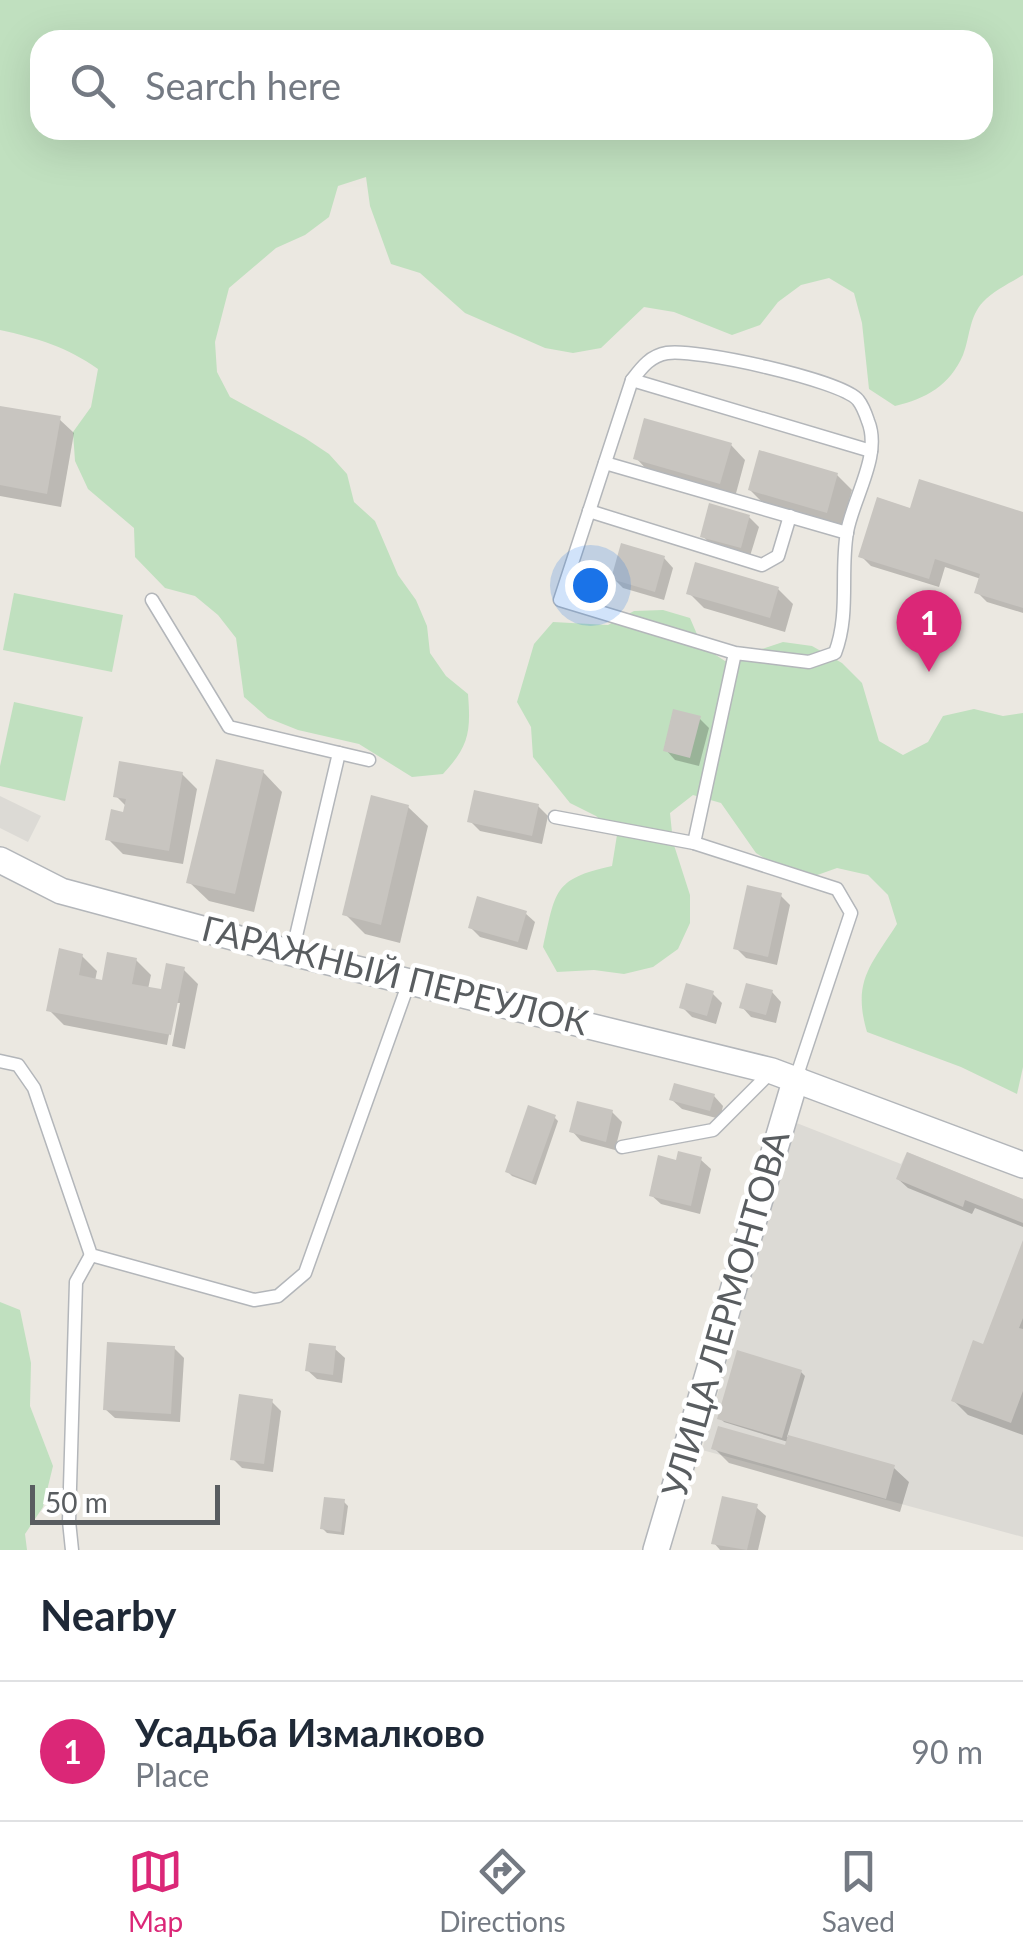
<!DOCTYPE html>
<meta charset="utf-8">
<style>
:root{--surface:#fff;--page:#f2f2f3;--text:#1f2937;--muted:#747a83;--line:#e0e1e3;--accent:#db2777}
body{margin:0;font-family:Lato,sans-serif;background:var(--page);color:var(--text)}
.scale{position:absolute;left:30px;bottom:25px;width:190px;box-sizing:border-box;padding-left:10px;border:5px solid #595d60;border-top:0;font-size:28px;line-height:35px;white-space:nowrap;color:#595d60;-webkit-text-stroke:8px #fff;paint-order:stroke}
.you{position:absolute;left:590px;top:585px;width:35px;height:35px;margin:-25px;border:8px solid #fff;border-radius:50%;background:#1a73e8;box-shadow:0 0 0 15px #1a73e833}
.badge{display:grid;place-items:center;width:65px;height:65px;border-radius:50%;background:var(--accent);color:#fff;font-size:32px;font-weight:700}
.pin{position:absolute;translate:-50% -82px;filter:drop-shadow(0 2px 5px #0008)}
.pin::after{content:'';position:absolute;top:52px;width:35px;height:30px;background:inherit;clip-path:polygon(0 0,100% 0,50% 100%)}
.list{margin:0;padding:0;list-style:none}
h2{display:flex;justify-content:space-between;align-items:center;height:130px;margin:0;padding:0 40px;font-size:42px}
h2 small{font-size:32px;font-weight:400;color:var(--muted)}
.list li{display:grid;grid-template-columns:65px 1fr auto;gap:30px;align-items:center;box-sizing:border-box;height:140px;padding:0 40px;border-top:2px solid var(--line)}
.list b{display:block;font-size:38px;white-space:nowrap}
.list p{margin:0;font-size:32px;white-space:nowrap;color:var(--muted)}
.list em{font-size:32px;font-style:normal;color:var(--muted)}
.icon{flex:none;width:55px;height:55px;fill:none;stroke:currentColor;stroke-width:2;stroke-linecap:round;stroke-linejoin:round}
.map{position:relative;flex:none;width:1023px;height:1550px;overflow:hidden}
.search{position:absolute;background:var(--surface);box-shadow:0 10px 40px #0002;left:30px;right:30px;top:30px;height:110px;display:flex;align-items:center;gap:25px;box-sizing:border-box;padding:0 35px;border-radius:30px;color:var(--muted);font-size:38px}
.sheet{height:270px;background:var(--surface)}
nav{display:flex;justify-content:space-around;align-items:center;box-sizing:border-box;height:140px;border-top:2px solid var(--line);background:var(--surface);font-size:28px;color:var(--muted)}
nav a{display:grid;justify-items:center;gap:5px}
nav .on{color:var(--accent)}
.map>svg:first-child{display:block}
</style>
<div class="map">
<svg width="1023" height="1550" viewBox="0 0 1023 1550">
<rect width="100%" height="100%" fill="#ebe8e1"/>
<g fill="#dcdad5">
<path d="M0,796L41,816L28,842L0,828Z"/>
<path d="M794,1122L901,1164L907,1152L1023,1199V1537L702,1450Z"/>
</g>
<g fill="#c0e0bf" fill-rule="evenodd">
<path d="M0,0H1023V275C1010,283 993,291 983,302C969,317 970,337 963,355C950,385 926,399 895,406L869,389L862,323L854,293L829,278L801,285L778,302L760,325L732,335L674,312L644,307L601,348L573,353L545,348L465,313L420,273L391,264L370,206L366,177L338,186L329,217L305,235L276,248L229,288L215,342L217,372L230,397L305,438L329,454L347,474L354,502L375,521L398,575L416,600L427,626L430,653L446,676L468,694C471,732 469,746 443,774L412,777L359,744L298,730L268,718L244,697L236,638L218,615L195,596L165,588L135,557L134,528L88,489L75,461L73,432L91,407L98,369C67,347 37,338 0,330ZM40,40H983V130H40Z"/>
<path d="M14,593L123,615L112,672L3,650Z"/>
<path d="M663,610L690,618L702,646L725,661L783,642L812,646L842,663L862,683L879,741L903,755L928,742L943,716L974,709L1003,716L1023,713V1067L1017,1094L961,1067L867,1032C852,981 871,965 897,924L888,895L868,875L837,868L809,878L782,869L756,853L721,803L693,795L670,813L673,842L690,895V923L678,949L653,967L624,974L594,970L557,972L543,947C556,892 552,879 612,866L617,835L596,816L570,803L533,757L531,727L517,702L534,644L553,622L608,625L634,611Z"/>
<path d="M14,702L83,717L65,801L0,786V766Z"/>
<path d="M0,1302L20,1310L31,1363L30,1406L53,1466L43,1507L25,1534L27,1550H0Z"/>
</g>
<g fill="#0003">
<path d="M0,408L59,419L74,433L61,507L0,496Z"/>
<path d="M731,445L745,460L735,497L650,473L636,458Z"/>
<path d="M837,475L852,490L842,526L765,505L750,490Z"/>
<path d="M912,511L1023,514V613L987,602L977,592L981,579L945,567L939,587L871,566L861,556Z"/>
<path d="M749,517L759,527L750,556L712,546L703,536Z"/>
<path d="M664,558L673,568L664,600L623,588L613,578Z"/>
<path d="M778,589L793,604L785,632L704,608L689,593Z"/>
<path d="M699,718L709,728L699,766L675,760L666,750Z"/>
<path d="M263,772L282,792L254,912L209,901L189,882Z"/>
<path d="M182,774L197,789L183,864L123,854L108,839L125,815L127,807L116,796Z"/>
<path d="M538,806L548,816L542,844L480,831L470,821Z"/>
<path d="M408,807L428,826L400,943L365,934L345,914Z"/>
<path d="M780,895L790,905L777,965L746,958L736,948Z"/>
<path d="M525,913L535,922L527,950L480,937L470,927Z"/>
<path d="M82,956L97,971L95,981L104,983L136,960L151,975L148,989L163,992L184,970L198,984L185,1049L172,1046L180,1003H175L167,1045L64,1025L49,1010Z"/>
<path d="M772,992L781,1002L776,1023L751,1017L742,1007Z"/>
<path d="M713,994L722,1003L716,1024L692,1017L682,1007Z"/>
<path d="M714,1096L723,1106L720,1119L682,1109L672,1100Z"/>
<path d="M612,1112L622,1122L615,1150L581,1141L572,1131Z"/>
<path d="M554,1117L558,1121L536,1185L512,1176L508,1172Z"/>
<path d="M701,1160L711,1169L700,1214L661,1204L651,1195L678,1163Z"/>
<path d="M898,1179L1023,1201V1227L975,1208L972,1214L908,1188Z"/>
<path d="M1023,1246V1435L968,1415L953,1400L985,1347Z"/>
<path d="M174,1348L184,1358L180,1422L115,1418L105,1409Z"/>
<path d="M335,1349L345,1358L342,1383L317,1379L307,1370Z"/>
<path d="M801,1372L805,1376L787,1437L894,1468L909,1482L900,1512L729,1463L714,1448H787L788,1442L724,1422L720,1418Z"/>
<path d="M271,1401L281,1411L273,1472L242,1468L233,1459Z"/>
<path d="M344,1502L348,1506L344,1535L327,1533L323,1529Z"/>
<path d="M756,1507L766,1516L758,1550H720L714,1543Z"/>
</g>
<g fill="#c8c5c0">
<path d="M0,406L61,416L47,494L0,485Z"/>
<path d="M644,418L732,443L720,484L633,459Z"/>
<path d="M759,450L838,473L827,513L748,490Z"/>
<path d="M919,479L1023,512V608L974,593L980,574L935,559L929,579L858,557L877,497L910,508Z"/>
<path d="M709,503L750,515L741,548L700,537Z"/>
<path d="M621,543L665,556L655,592L611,579Z"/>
<path d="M695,562L779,587L770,618L686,594Z"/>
<path d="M673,709L701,716L690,758L663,751Z"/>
<path d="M216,759L264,770L235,894L186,883Z"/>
<path d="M119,761L183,772L169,851L105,840L111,809L123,812L126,799L113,797Z"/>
<path d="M474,790L539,804L532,836L467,822Z"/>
<path d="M371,795L409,805L381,925L342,915Z"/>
<path d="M747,885L782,893L768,957L733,949Z"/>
<path d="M477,896L527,911L518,942L468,928Z"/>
<path d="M59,948L83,954L79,975L102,980L107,952L137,958L132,984L161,989L166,963L185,967L171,1035L46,1011Z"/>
<path d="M686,983L714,991L707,1016L679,1008Z"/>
<path d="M746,983L773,990L766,1015L739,1008Z"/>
<path d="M674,1083L715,1094L710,1111L669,1100Z"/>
<path d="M577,1101L613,1110L606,1142L569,1132Z"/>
<path d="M528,1105L556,1115L532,1182L505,1172Z"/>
<path d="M678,1151L702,1157L691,1206L649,1196L658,1155L676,1160Z"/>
<path d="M907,1152L1023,1199V1223L965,1200L963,1207L896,1179Z"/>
<path d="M1023,1240V1318L1019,1328L1023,1329V1391L1011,1423L951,1401L973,1340L983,1344Z"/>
<path d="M107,1342L175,1346L171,1414L103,1410Z"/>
<path d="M309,1343L336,1346L333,1375L305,1371Z"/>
<path d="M737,1350L802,1370L782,1438L717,1419Z"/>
<path d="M239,1394L273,1399L264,1464L230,1460Z"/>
<path d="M718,1426L785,1445L788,1435L895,1465L886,1499L711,1449Z"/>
<path d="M722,1496L758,1504L747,1550L711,1544Z"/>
<path d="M324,1497L345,1499L341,1532L320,1529Z"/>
</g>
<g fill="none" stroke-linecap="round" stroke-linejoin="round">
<g stroke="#b3b6ba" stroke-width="15">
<g id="service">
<path d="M632,380L871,451"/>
<path d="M605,463L847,533"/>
<path d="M589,511L762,565L778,556L790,516"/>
<path d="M152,600L229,727L339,753L292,953"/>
<path d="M339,753L369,760"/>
<path d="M555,817L694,843L837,889L851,913L796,1078"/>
<path d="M694,843L735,653L560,600L632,380C642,367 650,356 667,353C695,348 841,380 858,400C862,405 866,415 868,421C882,455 853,498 847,532C840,573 850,614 835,653L809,662L735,653"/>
<path d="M0,1061L18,1065L34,1088L91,1255L254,1300L278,1296L305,1273L409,982"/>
<path d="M622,1147L713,1130L772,1071"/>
<path d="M72,1550L69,1521L76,1282L91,1255"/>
</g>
</g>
<g stroke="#b3b6ba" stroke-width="28">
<g id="minor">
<path d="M0,860L61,891L292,953L772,1071L1023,1165"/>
<path d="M656,1550L796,1078"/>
</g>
</g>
<use href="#service" stroke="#fff" stroke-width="12"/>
<use href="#minor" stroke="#fff" stroke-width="25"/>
</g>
<g text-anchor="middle" stroke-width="9" stroke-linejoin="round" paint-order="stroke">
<g font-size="35" fill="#595d60" stroke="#fff">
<text transform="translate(395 976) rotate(14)" y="12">ГАРАЖНЫЙ ПЕРЕУЛОК</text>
<text transform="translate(726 1314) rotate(-74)" y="12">УЛИЦА ЛЕРМОНТОВА</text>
</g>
</g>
</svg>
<div class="scale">50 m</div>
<div class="you"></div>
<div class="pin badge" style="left:929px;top:672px">1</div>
<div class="search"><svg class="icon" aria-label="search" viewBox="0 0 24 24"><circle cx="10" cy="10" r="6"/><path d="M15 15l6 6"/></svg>Search here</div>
</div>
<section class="sheet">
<h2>Nearby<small></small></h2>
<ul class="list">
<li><span class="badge">1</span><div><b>Усадьба Измалково</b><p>Place</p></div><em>90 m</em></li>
</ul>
</section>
<nav>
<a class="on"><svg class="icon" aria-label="map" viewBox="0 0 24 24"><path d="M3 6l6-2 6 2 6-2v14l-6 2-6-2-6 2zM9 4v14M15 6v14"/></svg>Map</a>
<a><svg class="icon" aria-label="directions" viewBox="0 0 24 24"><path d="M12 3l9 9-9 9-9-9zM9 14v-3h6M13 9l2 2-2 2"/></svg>Directions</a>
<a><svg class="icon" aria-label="saved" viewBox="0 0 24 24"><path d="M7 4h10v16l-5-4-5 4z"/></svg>Saved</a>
</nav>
